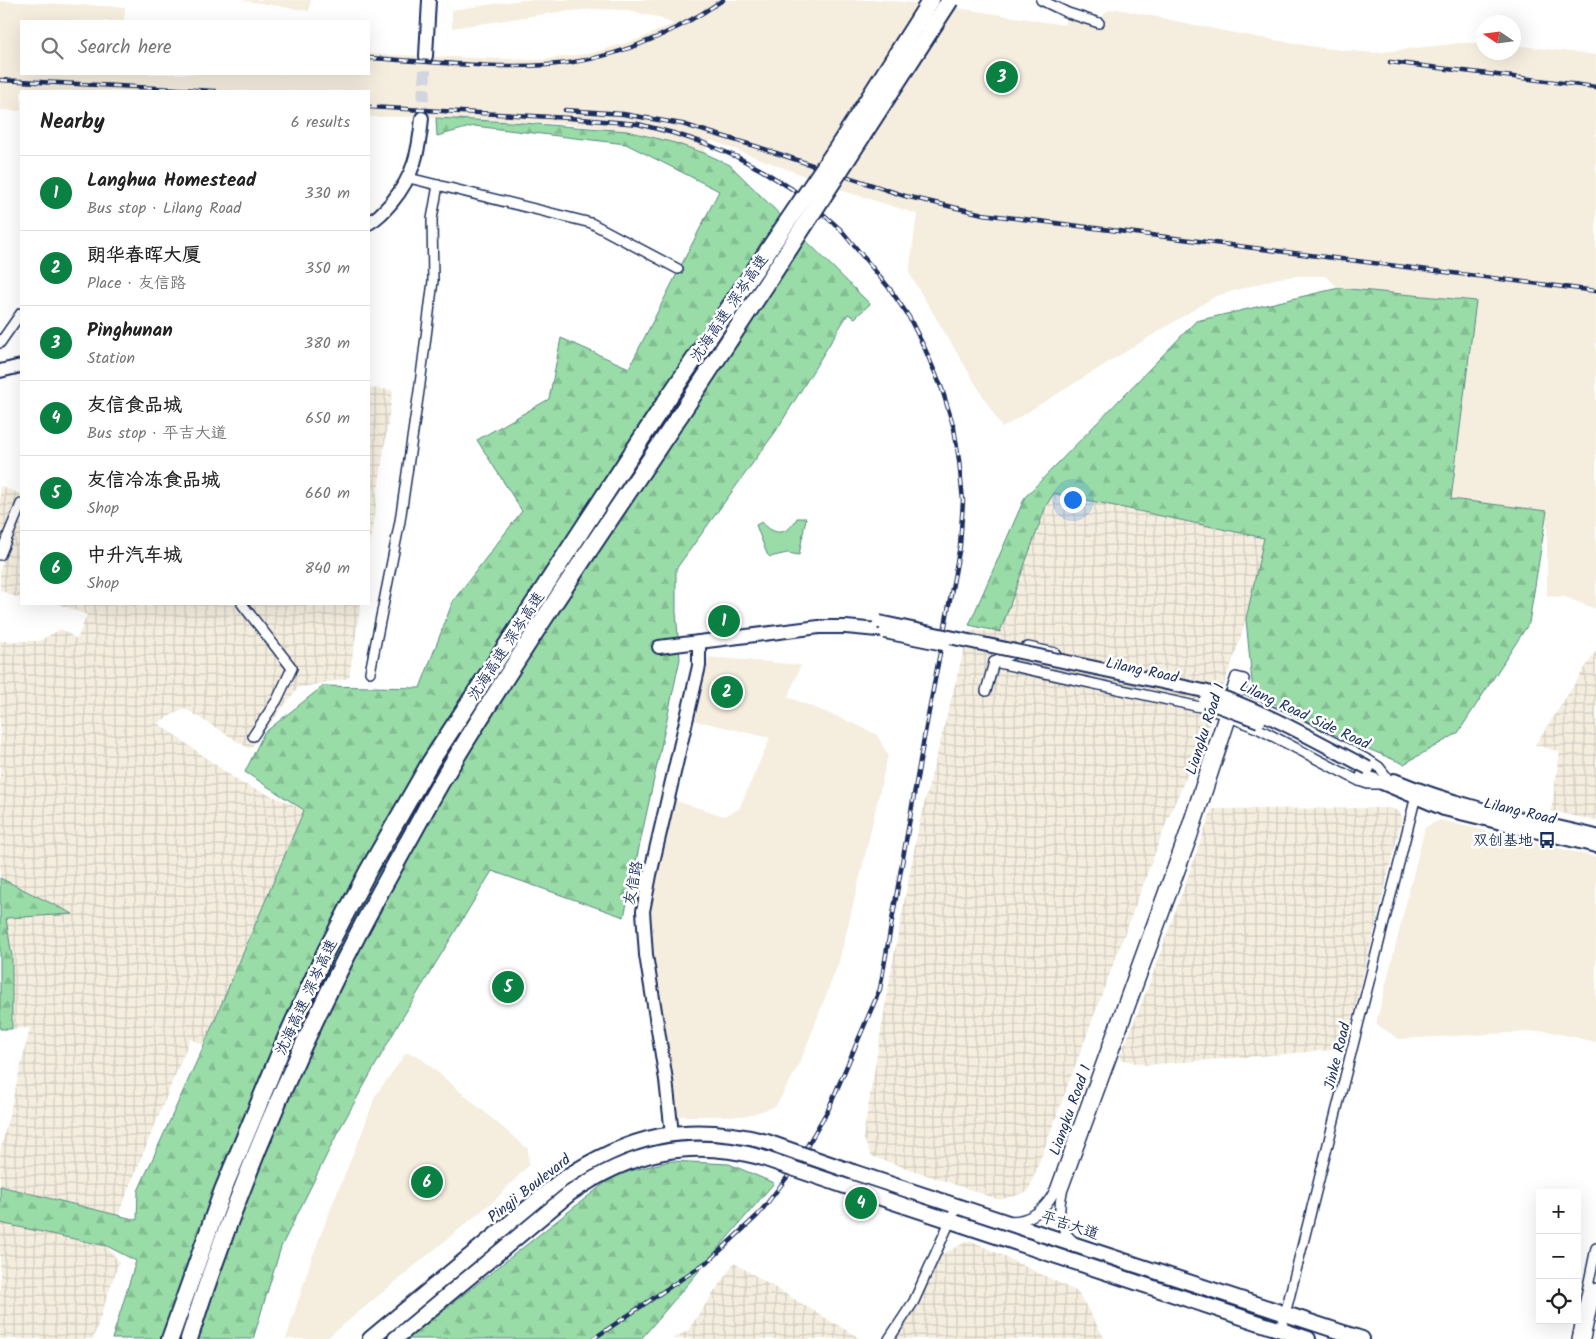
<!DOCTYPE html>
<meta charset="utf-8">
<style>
:root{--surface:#fff;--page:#f6f6f6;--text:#222;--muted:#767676;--line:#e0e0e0;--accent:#0b8043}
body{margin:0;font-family:Kalam,"LXGW WenKai TC",sans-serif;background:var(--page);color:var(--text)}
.controls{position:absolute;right:15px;bottom:15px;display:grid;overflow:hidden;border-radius:0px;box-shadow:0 5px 20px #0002}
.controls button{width:45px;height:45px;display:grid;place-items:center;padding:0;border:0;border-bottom:1px solid var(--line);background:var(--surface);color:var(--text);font:25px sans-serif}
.compass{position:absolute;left:1476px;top:15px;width:45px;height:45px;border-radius:50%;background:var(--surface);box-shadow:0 5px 20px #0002;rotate:283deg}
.you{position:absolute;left:1072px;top:499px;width:18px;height:18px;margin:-12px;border:4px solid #fff;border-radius:50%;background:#1a73e8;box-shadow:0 0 0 8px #1a73e833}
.badge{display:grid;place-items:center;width:32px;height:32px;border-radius:50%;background:var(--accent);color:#fff;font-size:16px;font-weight:700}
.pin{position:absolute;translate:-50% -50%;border:2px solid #fff;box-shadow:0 1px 5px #0006}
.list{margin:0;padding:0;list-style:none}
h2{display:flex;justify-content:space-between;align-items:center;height:65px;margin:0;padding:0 20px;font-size:21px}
h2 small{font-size:16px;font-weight:400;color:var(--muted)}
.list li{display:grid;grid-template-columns:32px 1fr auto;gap:15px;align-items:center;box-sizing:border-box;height:75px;padding:0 20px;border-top:1px solid var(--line)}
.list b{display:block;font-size:19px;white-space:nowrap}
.list p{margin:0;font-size:16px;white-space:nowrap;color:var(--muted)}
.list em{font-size:16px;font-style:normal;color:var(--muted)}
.icon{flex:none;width:28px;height:28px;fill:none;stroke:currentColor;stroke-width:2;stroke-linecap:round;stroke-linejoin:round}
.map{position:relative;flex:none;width:1596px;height:1339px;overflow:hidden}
.search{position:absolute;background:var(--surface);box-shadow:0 5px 20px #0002;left:20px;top:20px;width:350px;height:55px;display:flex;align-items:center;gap:12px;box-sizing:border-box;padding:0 18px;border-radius:0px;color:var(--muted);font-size:19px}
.panel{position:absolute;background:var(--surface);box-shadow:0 5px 20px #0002;left:20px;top:90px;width:350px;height:515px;border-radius:0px}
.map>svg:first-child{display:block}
</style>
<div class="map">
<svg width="1596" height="1339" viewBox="0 0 1596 1339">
<defs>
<pattern id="industrial-grid" width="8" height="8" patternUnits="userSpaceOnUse" patternTransform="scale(1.25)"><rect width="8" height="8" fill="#f5eedf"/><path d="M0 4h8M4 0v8" fill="none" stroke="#d1ccc2"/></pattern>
<pattern id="forest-firs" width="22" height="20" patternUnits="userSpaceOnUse" patternTransform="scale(1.25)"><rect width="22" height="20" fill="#99dca7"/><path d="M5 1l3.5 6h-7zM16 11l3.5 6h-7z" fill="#83bd92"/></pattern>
</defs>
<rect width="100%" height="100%" fill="#fff"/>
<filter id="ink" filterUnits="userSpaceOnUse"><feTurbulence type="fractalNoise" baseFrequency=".02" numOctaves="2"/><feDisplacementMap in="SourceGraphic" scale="10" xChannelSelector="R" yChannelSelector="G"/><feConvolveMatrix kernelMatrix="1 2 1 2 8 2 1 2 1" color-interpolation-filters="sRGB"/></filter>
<g filter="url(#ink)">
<g fill="#f5eedf">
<path d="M240,0H311L309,11Z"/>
<path d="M522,0H886L965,9L1065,25L1068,13L1099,23L1105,13L1109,10L1118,9L1239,34L1322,48L1374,53L1460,43H1483L1484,52H1514V45L1596,55V609L1565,597L1547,596V511L1451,499L1476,301L1339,288L1325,276H1297L1279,278L1216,296L1002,428L909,273L917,214L847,192L710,140L704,153L675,143L627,131L565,124L408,117H369V91H21V111L0,110V1L125,7L124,21H21V74H369V54L540,60L592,53L639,39L673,24L657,17L625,10L595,9L559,12L452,28V10Z"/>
<path d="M709,657L801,665L788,697L855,724L877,735L888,755L862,869L839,962L800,1063L776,1106L747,1116H675L642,910L670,799L724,816L739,809L770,738L693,720Z"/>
<path d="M1440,820L1596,857V1042L1547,1031L1399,1039L1376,1024L1425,827Z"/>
<path d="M406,1053L417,1055L528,1149L529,1165L496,1199L326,1339H286L310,1263L332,1205L363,1130L375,1096Z"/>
</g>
<g fill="url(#industrial-grid)">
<path d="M369,388L393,390L369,550Z"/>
<path d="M0,486L21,494L0,545Z"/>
<path d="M1054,493L1264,538L1246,619L1236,652L1211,720L1167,821L1028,1192L1000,1200L871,1156L863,1137L892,966L919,824L969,630L1000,632L1046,506Z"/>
<path d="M21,515V599L0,590V569Z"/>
<path d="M58,604H361L349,678L298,688L250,749L184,708L158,723L241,783L304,809L204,1045L190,1039L118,1215L0,1186V1152L30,1028L12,1029V957L6,918L72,914L0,878V641H39L61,629L77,639L87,615Z"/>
<path d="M1596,651V821L1551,811L1560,752L1535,745Z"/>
<path d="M1390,808L1399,811L1402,818L1345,1049L1146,1065L1119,1059L1148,987L1212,809Z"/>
<path d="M0,1223L107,1246L119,1262L93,1339H0Z"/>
<path d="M970,1240L1078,1292L1105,1339H895L941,1255Z"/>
<path d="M734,1263L861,1339H673L688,1330Z"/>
</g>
<path fill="#99dca7" stroke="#5a8682" d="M797,518H806L799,555L787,553L770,557L767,554L756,525L762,522C775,537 788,535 797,518Z"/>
<g fill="url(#forest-firs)" stroke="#5a8682">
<path d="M436,118L510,122L627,131L675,143L704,153L730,165L870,304L855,318L848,314L776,431L676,569V612L680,659L624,917L492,871L398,1025L339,1130L281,1247L253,1339H112L136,1261L107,1246L0,1223V1186L137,1220L138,1191L204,1045L304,810L245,772L264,733L323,686L420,688L453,601L522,511L477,440L549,399L561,338L629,368L719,191L626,144L474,126L437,136Z"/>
<path d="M1339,288L1476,301L1451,499L1547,511L1529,623L1458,733L1404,764L1335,735L1253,693L1246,619L1264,538L1054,493L1046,506L1000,632L969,625L1025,497L1196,321Z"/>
<path d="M0,878L73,914L6,918L12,957V1029H0Z"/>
<path d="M670,1161L729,1164L774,1183L641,1339H407L615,1175Z"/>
</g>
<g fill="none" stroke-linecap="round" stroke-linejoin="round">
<path stroke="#d1d5df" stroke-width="12" stroke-dasharray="12 6" stroke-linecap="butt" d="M422,118L426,56"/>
<g stroke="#1b2f5e" stroke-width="12">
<g id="street">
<path d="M1041,0L1068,13L1099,23"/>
<path d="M409,178L591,223L678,269"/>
<path d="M0,343L21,313"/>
<path d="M0,555L21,504"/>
<path d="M242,604L292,668L277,700L253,736"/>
<path d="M994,662L1028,647L1055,653"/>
<path d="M994,662L1200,707L1220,713L1259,729L1359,781L1368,784H1379"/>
<path d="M370,672L400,521L420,384L433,281L432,219L438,185"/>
<path d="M986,691L994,662"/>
<path d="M1245,700L1292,720L1370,761L1379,767L1386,776"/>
<path d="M1010,1221C1031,1221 1046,1209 1055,1190L1184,835L1236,677L1244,679L1192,838L1062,1192C1058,1211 1058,1229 1074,1242"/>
<path d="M1281,1330L1417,792"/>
<path d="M889,1339L914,1301L957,1206"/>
<path d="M1577,1339L1596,1248"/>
<path d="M1585,1339L1596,1288"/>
</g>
</g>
<g stroke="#1b2f5e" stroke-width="16">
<g id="secondary">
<path d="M426,56L429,0"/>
<path d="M369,223C379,217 384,211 392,202C414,175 419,152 422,118"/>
<path d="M0,371L21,366"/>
<path d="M659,647L819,627H846L878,630"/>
<path d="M1363,775L1444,809L1596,846"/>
<path d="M1394,780C1459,807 1528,820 1596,836"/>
<path d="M672,1134L666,1080L646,955L643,911L650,875L699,666V642"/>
</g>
</g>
<g stroke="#1b2f5e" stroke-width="18">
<g id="primary">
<path d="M853,1172L1362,1339"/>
<path d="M845,1186L1308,1339"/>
<path d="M370,1339L560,1181C629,1135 686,1121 767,1142"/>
<path d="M395,1339L569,1194C631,1152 687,1138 760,1157"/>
</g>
</g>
<g stroke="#1b2f5e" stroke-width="20">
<g id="highway">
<path d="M170,1339L223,1190L284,1043L326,951L368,871L431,761L664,404"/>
<path d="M189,1339C243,1168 317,1003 405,847C421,819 435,791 452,764C524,645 603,530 680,415"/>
</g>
</g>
<use href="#street" stroke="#fff" stroke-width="9"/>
<use href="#secondary" stroke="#fff" stroke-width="12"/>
<use href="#primary" stroke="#fff" stroke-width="14"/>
<use href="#highway" stroke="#fff" stroke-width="16"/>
<g stroke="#1b2f5e" stroke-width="4.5">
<g id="rail">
<path d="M369,58C426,61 490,69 547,65C611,61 670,36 723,0"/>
<path d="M1390,62L1596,87"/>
<path d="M0,80L215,91"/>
<path d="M369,107L569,118L638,124L673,133L704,143L737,157L763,171L792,189L823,214L841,230L890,289L909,317L925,349L942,389L954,428L959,460L963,501L960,546L924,738L880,989L828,1110L795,1167L758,1215L711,1259L593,1339"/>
<path d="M565,110L623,114L682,124L758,147L905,196L983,214L1596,291"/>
</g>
</g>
<use href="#rail" stroke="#fff" stroke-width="2.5" stroke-dasharray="8" stroke-linecap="butt"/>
<g stroke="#1b2f5e" stroke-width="16" stroke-linecap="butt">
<g id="secondary-bridge">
<path d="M879,622L1204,691C1262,709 1314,740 1368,768"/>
<path d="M885,632L944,644"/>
<path d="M1205,701L1259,721"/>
</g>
</g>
<g stroke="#1b2f5e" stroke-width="18" stroke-linecap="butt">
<g id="primary-bridge">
<path d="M767,1142L853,1172"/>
<path d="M760,1157L845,1186"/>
</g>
</g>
<g stroke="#1b2f5e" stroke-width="20" stroke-linecap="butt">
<g id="highway-bridge">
<path d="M664,404L838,147L931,0"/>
<path d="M680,415L767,283L950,0"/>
</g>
</g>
<use href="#secondary-bridge" stroke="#fff" stroke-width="12"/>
<use href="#primary-bridge" stroke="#fff" stroke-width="14"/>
<use href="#highway-bridge" stroke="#fff" stroke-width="16"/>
</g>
</g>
<defs>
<g id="bus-bare" transform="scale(1.35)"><path d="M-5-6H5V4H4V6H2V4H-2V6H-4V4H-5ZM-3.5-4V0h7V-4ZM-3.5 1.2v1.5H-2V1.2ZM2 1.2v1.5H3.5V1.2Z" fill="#1b2f5e" stroke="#fff" stroke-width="2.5" paint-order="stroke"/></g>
</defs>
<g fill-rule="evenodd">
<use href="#bus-bare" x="1547" y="840"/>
</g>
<g text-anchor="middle" stroke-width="5" stroke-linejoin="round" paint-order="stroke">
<g font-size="15" fill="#1b2f5e" stroke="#fff">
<text transform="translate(729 308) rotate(-56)" y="5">沈海高速 深岑高速</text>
<text transform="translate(506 646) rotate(-57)" y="5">沈海高速 深岑高速</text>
<text transform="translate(1142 670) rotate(12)" y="5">Lilang Road</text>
<text transform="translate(1305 715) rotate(25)" y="5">Lilang Road Side Road</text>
<text transform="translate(1205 729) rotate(-72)" y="5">Liangku Road 1</text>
<text transform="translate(1520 811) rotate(13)" y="5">Lilang Road</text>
<text transform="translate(633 883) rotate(-79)" y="5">友信路</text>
<text transform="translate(306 997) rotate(-65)" y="5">沈海高速 深岑高速</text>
<text transform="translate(1337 1056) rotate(-76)" y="5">Jinke Road</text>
<text transform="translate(1070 1110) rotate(-70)" y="5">Liangku Road 1</text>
<text transform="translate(529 1188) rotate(-38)" y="5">Pingji Boulevard</text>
<text transform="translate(1070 1225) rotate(18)" y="5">平吉大道</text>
</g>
<g font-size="15" fill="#1b2f5e" stroke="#fff" text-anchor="end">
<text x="1533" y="845">双创基地</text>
</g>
</g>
</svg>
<div class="controls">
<button>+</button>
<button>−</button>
<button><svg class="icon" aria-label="locate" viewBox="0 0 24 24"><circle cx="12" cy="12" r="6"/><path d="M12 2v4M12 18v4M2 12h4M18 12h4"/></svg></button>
</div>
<svg class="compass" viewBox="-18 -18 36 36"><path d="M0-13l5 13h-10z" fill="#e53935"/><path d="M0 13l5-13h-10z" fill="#767676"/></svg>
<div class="you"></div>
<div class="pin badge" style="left:724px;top:621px">1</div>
<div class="pin badge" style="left:727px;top:692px">2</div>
<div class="pin badge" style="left:1002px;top:77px">3</div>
<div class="pin badge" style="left:861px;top:1203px">4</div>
<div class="pin badge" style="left:508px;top:987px">5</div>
<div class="pin badge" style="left:427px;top:1182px">6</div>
<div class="search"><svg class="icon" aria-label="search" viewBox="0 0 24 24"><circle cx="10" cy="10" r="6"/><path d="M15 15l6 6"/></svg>Search here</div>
<section class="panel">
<h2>Nearby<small>6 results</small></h2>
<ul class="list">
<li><span class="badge">1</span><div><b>Langhua Homestead</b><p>Bus stop · Lilang Road</p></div><em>330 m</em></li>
<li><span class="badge">2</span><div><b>朗华春晖大厦</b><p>Place · 友信路</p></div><em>350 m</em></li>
<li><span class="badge">3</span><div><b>Pinghunan</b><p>Station</p></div><em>380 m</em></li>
<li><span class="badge">4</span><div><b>友信食品城</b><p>Bus stop · 平吉大道</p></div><em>650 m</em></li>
<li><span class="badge">5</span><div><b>友信冷冻食品城</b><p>Shop</p></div><em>660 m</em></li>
<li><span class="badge">6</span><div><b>中升汽车城</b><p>Shop</p></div><em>840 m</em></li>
</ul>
</section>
</div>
